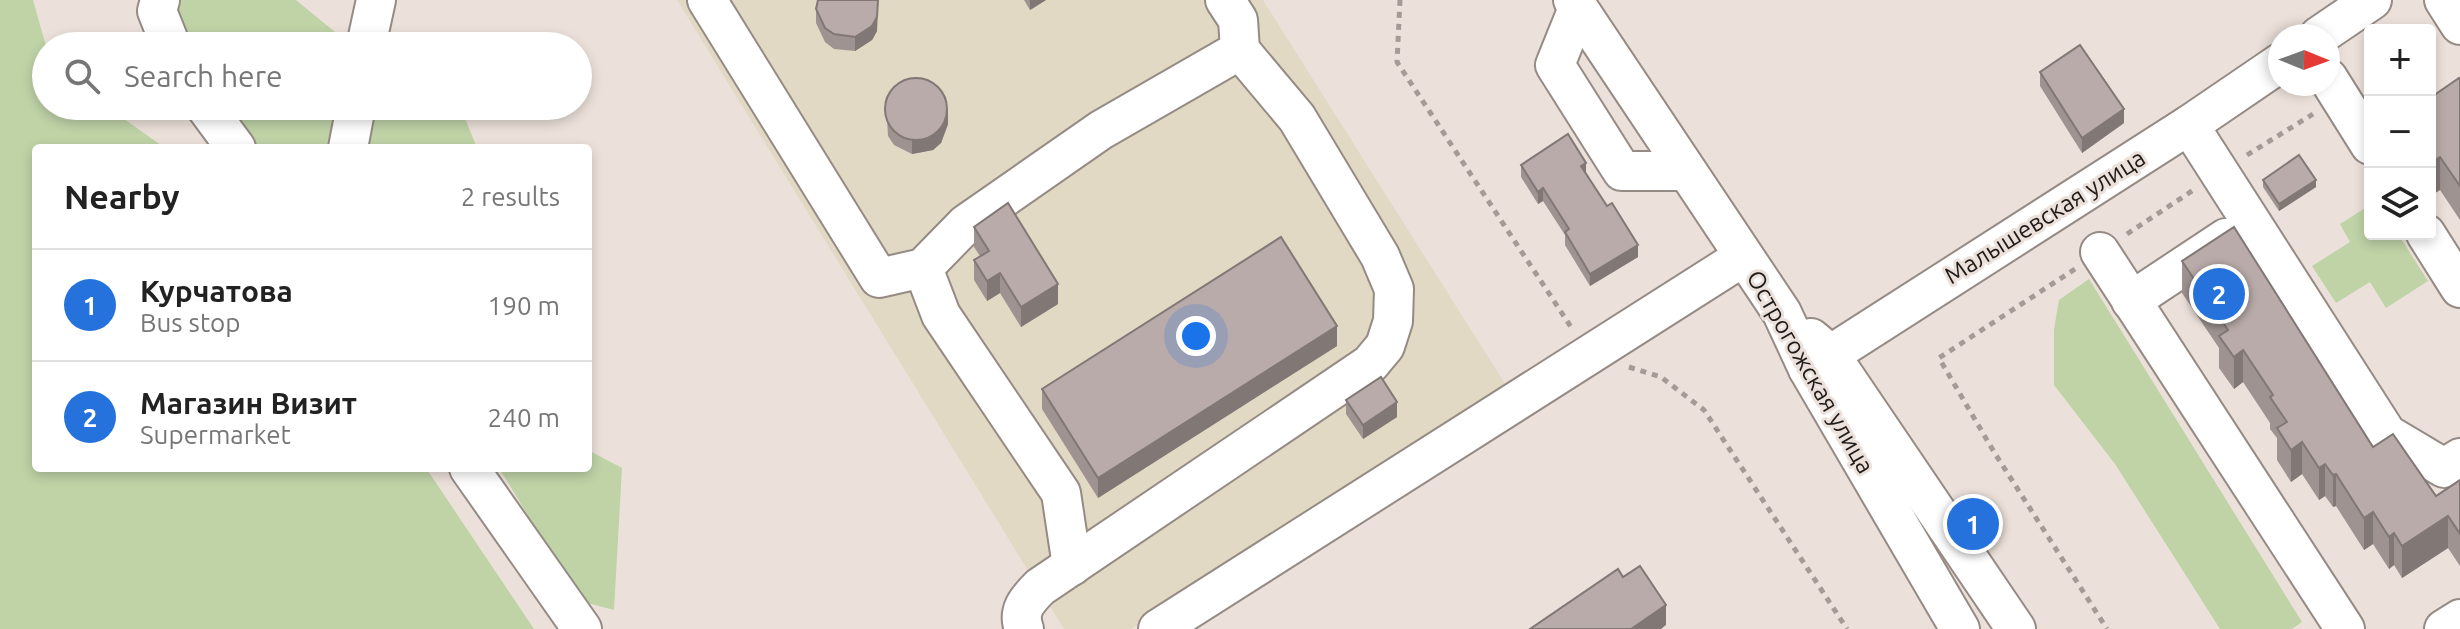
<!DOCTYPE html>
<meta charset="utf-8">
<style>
:root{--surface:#fff;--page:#f6f6f6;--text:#222;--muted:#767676;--line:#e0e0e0;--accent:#2572dd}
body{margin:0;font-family:Ubuntu,sans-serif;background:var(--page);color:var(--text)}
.controls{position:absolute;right:24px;top:24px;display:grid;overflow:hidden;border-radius:8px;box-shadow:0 4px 12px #0003}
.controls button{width:72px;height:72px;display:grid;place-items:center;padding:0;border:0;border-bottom:2px solid var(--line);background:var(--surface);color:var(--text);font:40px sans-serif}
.compass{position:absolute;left:2268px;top:24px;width:72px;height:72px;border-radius:50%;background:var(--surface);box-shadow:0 4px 12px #0003;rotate:91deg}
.you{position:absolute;left:1196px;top:336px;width:28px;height:28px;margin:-20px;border:6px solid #fff;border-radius:50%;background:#1a73e8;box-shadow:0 0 0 12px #1a73e833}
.badge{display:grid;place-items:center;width:52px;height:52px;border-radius:50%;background:var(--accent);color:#fff;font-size:26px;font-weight:700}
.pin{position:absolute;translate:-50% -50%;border:4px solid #fff;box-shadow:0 2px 8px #0006}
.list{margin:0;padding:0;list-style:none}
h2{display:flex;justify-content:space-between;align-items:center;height:104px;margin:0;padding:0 32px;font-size:34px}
h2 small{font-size:26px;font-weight:400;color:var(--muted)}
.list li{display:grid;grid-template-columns:52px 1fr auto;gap:24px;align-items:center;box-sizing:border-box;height:112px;padding:0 32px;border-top:2px solid var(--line)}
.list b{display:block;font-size:30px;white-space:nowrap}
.list p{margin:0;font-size:26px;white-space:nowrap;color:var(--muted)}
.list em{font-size:26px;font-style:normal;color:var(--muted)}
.icon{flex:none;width:44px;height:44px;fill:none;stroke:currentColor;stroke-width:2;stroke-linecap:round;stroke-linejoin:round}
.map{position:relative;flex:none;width:2460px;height:629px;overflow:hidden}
.search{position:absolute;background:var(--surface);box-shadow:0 4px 12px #0003;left:32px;top:32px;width:560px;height:88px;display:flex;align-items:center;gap:20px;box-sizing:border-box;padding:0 28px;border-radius:44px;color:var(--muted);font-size:30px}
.panel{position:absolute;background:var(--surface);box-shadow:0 4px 12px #0003;left:32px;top:144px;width:560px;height:328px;border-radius:8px}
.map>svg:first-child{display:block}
</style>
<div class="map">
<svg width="2460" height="629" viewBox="0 0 2460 629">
<rect width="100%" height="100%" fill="#ece1da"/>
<path fill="#e2d9c4" d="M677,0H1263L1509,390L1131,629H1064Z"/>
<g fill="#bfd3a7">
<path d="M0,0H33L46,46V106H106L165,148H36V468H426L534,629H0Z"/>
<path d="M178,0H296L352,46H184L174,32Z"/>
<path d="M226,106H343L331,148H261L252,142Z"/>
<path d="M373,106H460L477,148H366Z"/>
<path d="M2370,205V234H2398L2428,281L2386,308L2370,282L2336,303L2312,266L2350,242L2340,224Z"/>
<path d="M2089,279L2302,622L2292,629H2220L2115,464L2054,385V329L2059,300Z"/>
<path d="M588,450L622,468L614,610L580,601L499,468H588Z"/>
</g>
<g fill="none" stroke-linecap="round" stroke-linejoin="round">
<g stroke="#958b84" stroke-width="42">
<g id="minor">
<path d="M160,0L157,11L171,46"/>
<path d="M707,0L879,278L923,268L966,224L1101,130L1240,50L1238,20L1225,0"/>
<path d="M1573,0L1782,313L1808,369L1960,629"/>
<path d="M2444,0L2460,25"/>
<path d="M1578,8L1555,65L1622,171H1686"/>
<path d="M2319,36L2372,0"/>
<path d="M366,46L376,0"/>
<path d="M2328,78L2370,145"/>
<path d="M205,106L236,148"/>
<path d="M2189,125L2387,434L2444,468L2460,458"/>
<path d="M348,148L356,106"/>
<path d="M2426,234L2460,288"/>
<path d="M2100,252L2345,629"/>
<path d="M923,268L941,315L1061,493L1072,566"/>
<path d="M2131,301L2226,238"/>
<path d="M1811,338L1829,353L2016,629"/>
<path d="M1808,369L2189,125L2280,63"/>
<path d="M469,468L582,629"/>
<path d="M1024,629C1017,611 1027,600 1040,587L1370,364L1385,346L1393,321L1394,289L1380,256L1297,118L1240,50"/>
<path d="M1158,629L1743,257"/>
<path d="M2444,629L2460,619"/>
</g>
</g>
<g stroke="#a49b96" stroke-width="5" stroke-dasharray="6 6" stroke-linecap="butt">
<path d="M1400,0L1397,62L1573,330"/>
<path d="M2247,155L2313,114"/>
<path d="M2127,234L2195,189"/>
<path d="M2075,269L1939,358L1994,452L2107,629"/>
<path d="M1629,367L1661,377L1704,410L1847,629"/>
</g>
<use href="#minor" stroke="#fff" stroke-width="38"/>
</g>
<g fill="#9e9391">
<path d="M1024,0H1046L1030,10Z"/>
<path d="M816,9L877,31L872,40L855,51L834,49L825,42L816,23Z"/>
<path d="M2040,72L2124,123L2082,153L2040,86Z"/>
<path d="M2460,80V220L2440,190L2435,193L2430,185V98Z"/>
<path d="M886,101L948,124L941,143L933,150L912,154L894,145L888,136Z"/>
<path d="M1521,165L1586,174L1638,257L1590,286L1565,245V235L1543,201L1538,204L1521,177Z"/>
<path d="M2263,180L2316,187L2279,211L2263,187Z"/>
<path d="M974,227L1058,304L1021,327L1000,293L987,301L974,280V260L980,256L974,247Z"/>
<path d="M2182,261L2373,447L2436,496L2460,480V566L2448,548L2402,578L2394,565L2389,569L2373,544L2364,550L2336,506L2333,507L2325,496L2319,500L2302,474L2291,482L2277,460V438L2270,429V423L2243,382L2234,389L2219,368V348L2182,293Z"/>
<path d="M1337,346L1098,498L1042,409V389Z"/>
<path d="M1346,400L1397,417L1363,439L1346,414Z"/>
</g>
<g fill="#817876">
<path d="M1030,0H1046L1030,10Z"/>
<path d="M878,11L877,31L872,40L855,51V37Z"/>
<path d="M2124,109V123L2082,153V138Z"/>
<path d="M948,110V124L941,143L933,150L912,154V140Z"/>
<path d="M2440,157V190L2435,193V160Z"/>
<path d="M1586,163V175L1581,166Z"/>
<path d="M2316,180V187L2279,211V204Z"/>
<path d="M1543,188V201L1538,204V192Z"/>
<path d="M1638,245V257L1590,286V274Z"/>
<path d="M1000,273V293L987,301V281Z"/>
<path d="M1058,284V304L1021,327V307Z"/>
<path d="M1337,326V346L1098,498V478Z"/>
<path d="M2243,350V382L2234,389V357Z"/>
<path d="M1397,402V417L1363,439V425Z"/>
<path d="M2302,442V474L2291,482V450Z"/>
<path d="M2325,464V496L2319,500V468Z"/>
<path d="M2336,474V506L2333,507V475Z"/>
<path d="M2373,512V544L2364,550V518Z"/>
<path d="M2448,516V548L2402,578V546Z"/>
<path d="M2394,533V565L2389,569V537Z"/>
<path d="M1666,605V625L1661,629H1631Z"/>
</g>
<g fill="#b8aba9" stroke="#817876" stroke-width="2">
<path d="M818,0H878L877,17L872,26L855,37L834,34L825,28L816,9Z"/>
<path d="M2080,45L2124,109L2082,138L2040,72Z"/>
<path d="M2459,78L2460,80V186L2440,157L2435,160L2430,152V98Z"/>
<circle cx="916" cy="109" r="31"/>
<path d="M1568,134L1586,163L1581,166L1607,206L1612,203L1638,245L1590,274L1565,232L1569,229L1543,188L1538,192L1521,165Z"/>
<path d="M2299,155L2316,180L2279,204L2263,180Z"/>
<path d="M1008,203L1058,284L1021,307L1000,273L987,281L974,260L989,251L974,227Z"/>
<path d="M2234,227L2373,447L2393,434L2436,496L2460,480V534L2448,516L2402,546L2394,533L2389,537L2373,512L2364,518L2336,474L2333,475L2325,464L2319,468L2302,442L2291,450L2277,428L2287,422L2270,397L2273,395L2243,350L2234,357L2219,336L2228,330L2182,261Z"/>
<path d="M1281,237L1337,326L1098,478L1042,389Z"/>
<path d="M1381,377L1397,402L1363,425L1346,400Z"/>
<path d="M1640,566L1666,605L1631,629H1530L1618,569L1623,577Z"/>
</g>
<g text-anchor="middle" stroke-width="6" stroke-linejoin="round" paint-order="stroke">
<g font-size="24" fill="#1e1a18" stroke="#ece1da">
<text transform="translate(2045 217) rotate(-32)" y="8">Малышевская улица</text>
<text transform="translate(1810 372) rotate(60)" y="8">Острогожская улица</text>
</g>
</g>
</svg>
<div class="controls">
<button>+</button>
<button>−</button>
<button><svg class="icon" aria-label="layers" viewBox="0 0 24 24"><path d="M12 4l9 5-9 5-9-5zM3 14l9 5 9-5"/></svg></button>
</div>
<svg class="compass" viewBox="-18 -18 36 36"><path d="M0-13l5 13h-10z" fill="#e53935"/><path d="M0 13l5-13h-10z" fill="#767676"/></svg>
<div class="you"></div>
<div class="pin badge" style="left:1973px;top:524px">1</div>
<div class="pin badge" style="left:2219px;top:294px">2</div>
<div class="search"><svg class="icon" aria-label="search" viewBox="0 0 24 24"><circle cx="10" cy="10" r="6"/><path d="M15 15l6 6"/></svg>Search here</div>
<section class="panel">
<h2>Nearby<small>2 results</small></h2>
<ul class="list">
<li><span class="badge">1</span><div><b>Курчатова</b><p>Bus stop</p></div><em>190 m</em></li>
<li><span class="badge">2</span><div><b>Магазин Визит</b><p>Supermarket</p></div><em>240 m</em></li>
</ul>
</section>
</div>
